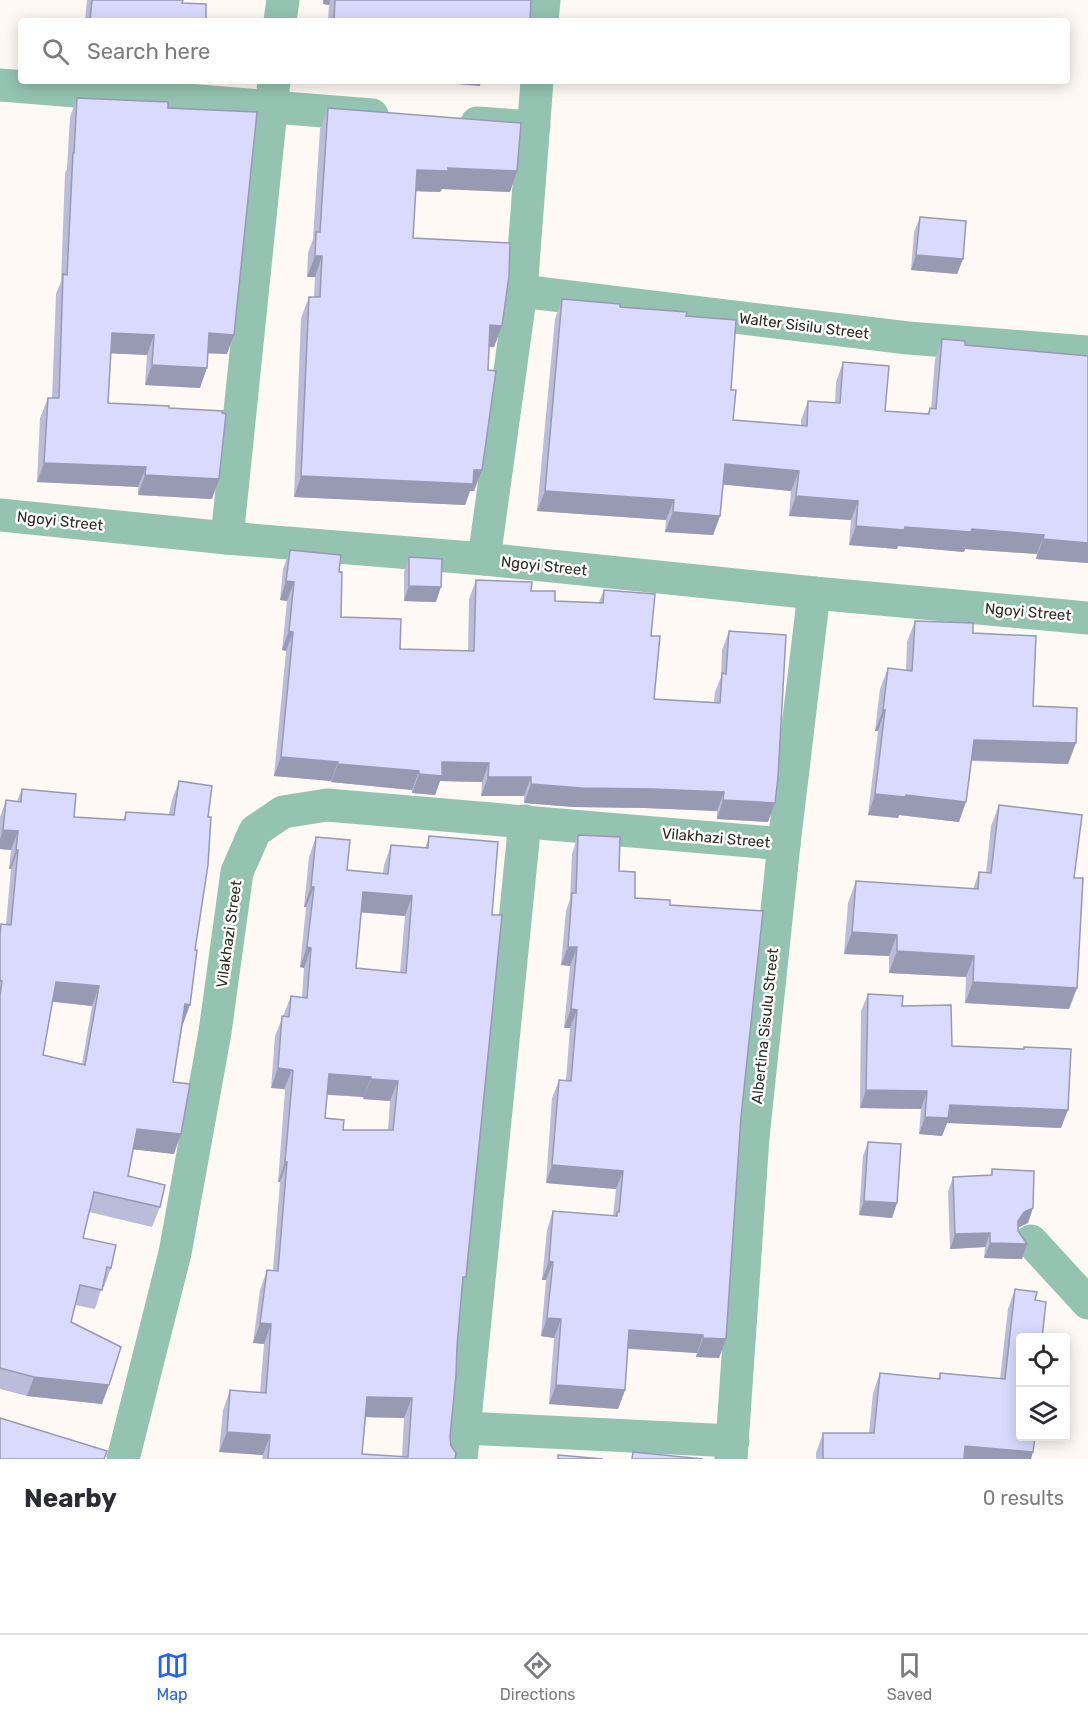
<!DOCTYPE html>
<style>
:root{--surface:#fff;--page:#f2f2f3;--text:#2b2b33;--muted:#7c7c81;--line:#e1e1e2;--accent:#2563eb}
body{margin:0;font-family:Rubik,sans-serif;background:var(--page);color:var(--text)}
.controls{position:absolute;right:18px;bottom:18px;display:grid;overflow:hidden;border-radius:6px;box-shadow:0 3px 15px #0003}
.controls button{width:54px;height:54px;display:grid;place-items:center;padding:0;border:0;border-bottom:2px solid var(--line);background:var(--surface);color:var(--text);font:30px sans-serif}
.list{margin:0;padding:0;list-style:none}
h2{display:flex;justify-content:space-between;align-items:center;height:78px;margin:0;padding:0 24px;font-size:26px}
h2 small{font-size:20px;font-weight:400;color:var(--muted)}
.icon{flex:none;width:33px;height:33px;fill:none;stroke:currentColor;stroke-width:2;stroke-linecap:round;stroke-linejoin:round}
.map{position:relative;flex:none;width:1088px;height:1459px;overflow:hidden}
.search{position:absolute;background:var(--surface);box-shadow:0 3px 15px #0003;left:18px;right:18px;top:18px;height:66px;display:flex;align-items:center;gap:15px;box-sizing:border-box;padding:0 21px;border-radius:6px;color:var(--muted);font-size:22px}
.sheet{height:174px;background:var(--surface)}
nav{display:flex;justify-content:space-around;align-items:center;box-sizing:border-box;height:84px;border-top:2px solid var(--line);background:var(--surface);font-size:16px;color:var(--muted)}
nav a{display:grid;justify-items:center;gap:3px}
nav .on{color:var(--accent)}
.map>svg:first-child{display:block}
</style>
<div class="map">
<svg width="1088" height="1459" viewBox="0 0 1088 1459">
<rect width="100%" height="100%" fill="#fff9f6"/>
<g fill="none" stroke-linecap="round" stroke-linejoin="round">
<g stroke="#94c3b2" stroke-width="33">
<path d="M280,21L283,0"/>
<path d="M542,21L544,0"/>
<path d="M0,85L372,115"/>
<path d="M477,123L534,127"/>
<path d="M521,291L908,338L1088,352"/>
<path d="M0,515L227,538L484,559L814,593L1088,618"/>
<path d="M227,538L274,81"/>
<path d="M484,559L521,291L537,81"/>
<path d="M1031,1241L1088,1303"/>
<path d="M465,1428L733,1441"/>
<path d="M123,1459L175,1253L215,1032L237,872L255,831L283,812L327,805L784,844"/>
<path d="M461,1459L525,821"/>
<path d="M731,1459L753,1137L784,844L814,593"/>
</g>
</g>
<g fill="#bbbbda" fill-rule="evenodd">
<path d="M87,0H183L182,3L206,21H85Z"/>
<path d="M323,0H531L530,21H328L329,5L323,4Z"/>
<path d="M77,98L168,108L227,354L208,353L200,388L145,385L147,355L110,353L108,403L169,408L212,499L138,495V487L37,482L40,418L48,398H52L56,294L61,281L65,173L67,169L70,117Z"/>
<path d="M328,108L517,171L510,192L442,189L440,192L416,191L413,238L502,326L494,347H489L482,470L474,491H470L465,505L294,497L301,318L309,297H314L315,277H307L308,253L313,239L320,129Z"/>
<path d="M920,217L963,259L957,274L911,270L914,232Z"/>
<path d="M562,299L686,316L731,390L733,420L801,425V420L808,401L835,403L836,382L843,362L885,411L927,414L930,408L931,409L935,359L942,339L965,345L1088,563L1036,559L1037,554L965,549L964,552L898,546L897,549L849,545L851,520L789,516L791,491L723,484L720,516L713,535L665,532L666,520L537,511L555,319Z"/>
<path d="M290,550L339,572L341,617L400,649L468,651L469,599L476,580L531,591L555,601L599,602L604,590L651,636L654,699L714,702L715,692L721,677L722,650L729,631L768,822L717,819V811L645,808L574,807L524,803V796H481L482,782L440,781L435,795L412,793V790L331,782V781L274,776L286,651L282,650L287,601L280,600L283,569Z"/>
<path d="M409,557L436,602L404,601V572Z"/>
<path d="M915,621L973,633L1033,706L1068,764L972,761L959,822L899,815L898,818L868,815L878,731H875L880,689L888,668L906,670L907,642Z"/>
<path d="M179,781L208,817L183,1024L173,1082L174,1154L133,1149L128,1176L160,1207L152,1227L89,1212L83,1238L111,1268L104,1287H102L95,1309L75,1305L71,1322L102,1404L27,1396L0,1389V927L1,924H6L11,869H9L11,850L0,849V817L6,800L17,801L22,789L74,817L123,820L126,812L169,814L172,800ZM52,1002L92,1006L82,1064L43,1055Z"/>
<path d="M999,805L1074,878L1069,1009L965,1003L966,977L889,973V956L844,954L848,903L856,881L973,889L979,872L986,873L991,826Z"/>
<path d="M578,835L619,871L635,898L670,905L741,1117L726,1339L719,1358L696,1357L697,1353L628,1349L625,1390L618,1409L549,1404L554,1338L541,1336L546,1280H542L547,1230L553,1211L613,1216L616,1189L546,1183L552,1098L559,1080H566L570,1028H564L570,966L561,965L566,911L570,899L572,854Z"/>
<path d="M429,836L462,1287L450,1437L451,1446L455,1459H262L263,1455L219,1452L223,1410L230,1390L260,1393L264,1344L253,1343L260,1290L267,1270H273L280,1182H278L285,1091L284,1089L271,1088L275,1036L291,996L302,997L304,968L300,967L306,907H304L309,857L316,837L347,870L383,873L384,865L391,845L425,848ZM361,912L405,916L400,973L356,968ZM327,1095L364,1097L363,1099L390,1101L388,1130H343L325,1118ZM366,1417L404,1418L402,1457L362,1454Z"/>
<path d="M868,994L902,1006L952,1046L1023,1049L1024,1047L1061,1128L947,1123L942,1136L919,1134L921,1109L860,1108L861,1011Z"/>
<path d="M868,1142L897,1203L892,1218L859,1215L863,1156Z"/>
<path d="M992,1169L1028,1223L1018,1228L1022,1259L984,1258L985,1247L950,1249L948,1192L953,1177L990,1176Z"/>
<path d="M1015,1289L1020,1338L1031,1459H816V1453L823,1433H869L873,1393L880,1373L938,1379L940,1373L1000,1379L1008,1309Z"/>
</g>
<g fill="#9899b2">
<path d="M324,0H330L329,5L323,4Z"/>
<path d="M386,81H519L518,84L481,81L480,86L418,81L417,83Z"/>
<path d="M448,168L517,171L510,192L442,189L440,192L409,191L417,170Z"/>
<path d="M916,255L963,259L957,274L911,270Z"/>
<path d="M315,256H322L315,277H307Z"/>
<path d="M490,325L502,326L494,347L482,346Z"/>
<path d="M112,333L154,335L147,355L104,353Z"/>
<path d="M209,333L234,335L227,354L201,353Z"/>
<path d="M152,365L207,368L200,388L145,385Z"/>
<path d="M44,463L146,467L138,487L37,482Z"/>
<path d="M725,464L799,471L791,491L717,484Z"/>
<path d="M474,470H482L474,491H470L465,505L294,497L301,476Z"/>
<path d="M145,475L219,479L212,499L138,495Z"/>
<path d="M545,491L674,500L666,520L537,511Z"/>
<path d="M796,496L858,501L851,520L789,516Z"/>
<path d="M673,512L720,516L713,535L665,532Z"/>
<path d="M856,526L972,529L1044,535L1037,554L965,549L964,552L898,546L897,549L849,545Z"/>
<path d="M1043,539L1088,543V563L1036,559Z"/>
<path d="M286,581L294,582L287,601L280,600Z"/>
<path d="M409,586L441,587L436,602L404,601Z"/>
<path d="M289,631L293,632L286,651L282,650Z"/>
<path d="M883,710H885L878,731H875Z"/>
<path d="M974,740L1076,743L1068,764L967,760Z"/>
<path d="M281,757L338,762L331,781L274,776Z"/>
<path d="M442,762L489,763L482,782L440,781L435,795L412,793L419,774Z"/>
<path d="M338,764L419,771L412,790L331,782Z"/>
<path d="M488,777H531L524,796H481Z"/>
<path d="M531,784L724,792L717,811L645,808L574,807L524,803Z"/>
<path d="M875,794L906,795L966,802L959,822L899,815L898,818L868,815Z"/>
<path d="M723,800L775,803L768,822L717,819Z"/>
<path d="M3,830L18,831L11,850L0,849V839Z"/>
<path d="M16,850H18L11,869H9Z"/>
<path d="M311,887H314L306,907H304Z"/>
<path d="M363,892L412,896L405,916L356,912Z"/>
<path d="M852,932L897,935L889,956L844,954Z"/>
<path d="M307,947L311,948L304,968L300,967Z"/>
<path d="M568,947H577L570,966L561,965Z"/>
<path d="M897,951L974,956L966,977L889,973Z"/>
<path d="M56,982L99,986L92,1006L49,1001Z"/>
<path d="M973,982L1077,988L1069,1009L965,1003Z"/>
<path d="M185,1004L190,1005L183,1024L178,1023Z"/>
<path d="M571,1009L577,1010L570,1028H564Z"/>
<path d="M278,1068L292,1070L284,1089L271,1088Z"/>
<path d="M329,1074L371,1077L364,1097L321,1094Z"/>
<path d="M371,1079L398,1081L390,1101L363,1099Z"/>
<path d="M866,1090L927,1091L921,1109L860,1108Z"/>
<path d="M950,1105L1068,1110L1061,1128L947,1123L942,1136L919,1134L925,1117Z"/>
<path d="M137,1129L181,1134L174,1154L130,1149Z"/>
<path d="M285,1162H287L280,1182H278Z"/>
<path d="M552,1165L623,1171L616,1189L546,1183Z"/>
<path d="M864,1201L897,1203L892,1218L859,1215Z"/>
<path d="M1033,1208L1028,1223L1019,1227L1013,1236L1018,1221L1024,1212Z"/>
<path d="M990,1233L985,1247L950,1249L955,1234Z"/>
<path d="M990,1243L1027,1244L1022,1259L984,1258Z"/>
<path d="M549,1261L553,1262L546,1280H542Z"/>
<path d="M547,1318L561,1319L554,1338L541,1336Z"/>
<path d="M260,1323L271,1324L264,1344L253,1343Z"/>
<path d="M629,1330L703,1335L697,1353L622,1348Z"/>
<path d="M703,1338L726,1339L719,1358L696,1357Z"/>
<path d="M34,1377L109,1385L102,1404L27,1396Z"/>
<path d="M556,1385L625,1390L618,1409L549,1404Z"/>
<path d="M367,1397L412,1398L404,1418L360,1417Z"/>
<path d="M227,1432L270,1435L263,1455L219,1452Z"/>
<path d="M965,1446L1033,1452L1031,1459H960Z"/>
</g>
<g fill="#d9dafe" stroke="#9899b2" stroke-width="1.5" fill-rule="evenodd">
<path d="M92,0H183L182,3L206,4V21H90Z"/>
<path d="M335,0H531L530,21H334Z"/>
<path d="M77,98L168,102V108L257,112L234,335L209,333L207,368L152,365L154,335L112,333L108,403L169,406V408L223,411L222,413L226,414L219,479L145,475L146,467L44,463L48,398H59L63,274L67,275L73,153H74Z"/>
<path d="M328,108L521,123L517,171L448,168V171L417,170L413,238L510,243L509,276L502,326L490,325L488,370L496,371L482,470H474L473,484L301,476L309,297H320L322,256H315L316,232H320Z"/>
<path d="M920,217L966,221L963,259L916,255Z"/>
<path d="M562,299L620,304V307L687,312L686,316L736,320L731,390H736L733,420L807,426L808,401L840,403L843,362L889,366L885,411L929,414L930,408L936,409L942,339L965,341V345L1088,356V543L1043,539L1044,535L972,529L971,532L905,527L904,530L856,526L858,501L796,496L799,471L725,464L720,516L673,512L674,500L545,491Z"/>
<path d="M290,550L341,555L339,572H342L341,617L401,619L400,649L474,651L476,580L532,582L531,591H555V601L603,603L604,590L655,594L651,636H660L654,699L720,703L722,673L726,674L729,631L786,635L778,777L775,803L723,800L724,792L652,789L581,788L531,784V777H488L489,763L442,762V776L419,774V771L338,764V762L281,757L293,632L289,631L294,582L286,581Z"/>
<path d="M409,557L442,559L441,587L409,586Z"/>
<path d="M915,621L973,623V633L1036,636L1033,706L1077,708L1076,743L974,740L966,802L906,795L905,797L875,794L885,710H883L888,668L912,671Z"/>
<path d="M179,781L212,786L208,817H211L208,865L195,950H197L190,1005L185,1004L173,1082L190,1084L181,1134L137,1129L128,1176L165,1185L160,1207L94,1192L83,1238L116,1245L111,1268L107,1267L102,1290L80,1285L71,1322L121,1347L109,1385L34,1377L0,1368V996L2,981H0V935L1,924L11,925L18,850H16L18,831L3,830L6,800L21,802L22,789L76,794L74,817L125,820L126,812L174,815ZM56,982L99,986L85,1065L43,1055Z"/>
<path d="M999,805L1082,815L1074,878H1083L1077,988L973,982L974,956L897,951V935L852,932L856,881L978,889L979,872L991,873Z"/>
<path d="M578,835L620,837L619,871L635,872V898L670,900V905L763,911L741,1117L726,1339L703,1338V1335L629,1330L625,1390L556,1385L561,1319L547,1318L553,1262L549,1261L553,1211L617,1216V1212H619L623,1171L552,1165L559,1080L571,1081L577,1010L571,1009L577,947H568L572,893H576Z"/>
<path d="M429,836L498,842L492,915H502L466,1277H463L457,1346L456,1375L450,1437L451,1446L456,1453L455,1459H268L270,1435L227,1432L230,1390L266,1393L271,1324L260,1323L267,1270L278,1271L287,1162H285L293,1071L292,1070L278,1068L282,1016L289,1017L291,996L307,998L311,948L307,947L314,887H311L316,837L350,840L347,870L388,874L391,845L428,848ZM363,892L412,896L406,973L356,968ZM329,1074L371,1077V1079L398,1081L393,1130H343L344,1120L325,1118ZM367,1397L412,1398L408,1457L362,1454Z"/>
<path d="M868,994L903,996L902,1006L951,1005L952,1046L1024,1049V1047L1071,1049L1068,1110L950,1105L948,1118L925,1117L927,1091L866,1090Z"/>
<path d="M868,1142L901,1144L897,1203L864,1201Z"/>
<path d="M992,1169L1034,1171L1033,1208L1024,1212L1018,1221V1231L1027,1244L990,1243V1233L955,1234L953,1177L992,1175Z"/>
<path d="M1015,1289L1037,1292L1035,1300L1046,1302L1042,1338H1020V1437H1035L1033,1452L965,1446L964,1459H823V1433H874L880,1373L940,1379V1373L1005,1379Z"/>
<path d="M0,1418L107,1451L104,1459H0Z"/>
<path d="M633,1452L703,1459H632Z"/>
<path d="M558,1455L603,1459H558Z"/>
</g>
<g text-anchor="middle" stroke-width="5" stroke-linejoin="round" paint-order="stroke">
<g font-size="15" fill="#2f2927" stroke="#fff">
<text transform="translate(804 326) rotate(7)" y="5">Walter Sisilu Street</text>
<text transform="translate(60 521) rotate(6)" y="5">Ngoyi Street</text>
<text transform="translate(544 566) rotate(6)" y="5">Ngoyi Street</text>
<text transform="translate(1028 612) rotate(5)" y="5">Ngoyi Street</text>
<text transform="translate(716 838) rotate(5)" y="5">Vilakhazi Street</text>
<text transform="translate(229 934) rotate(-82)" y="5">Vilakhazi Street</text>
<text transform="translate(765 1026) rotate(-84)" y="5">Albertina Sisulu Street</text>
</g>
</g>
</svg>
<div class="controls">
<button><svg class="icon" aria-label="locate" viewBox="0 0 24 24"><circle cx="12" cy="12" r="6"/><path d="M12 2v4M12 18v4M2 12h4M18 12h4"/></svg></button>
<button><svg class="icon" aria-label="layers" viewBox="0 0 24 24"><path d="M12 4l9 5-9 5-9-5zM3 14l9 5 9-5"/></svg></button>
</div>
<div class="search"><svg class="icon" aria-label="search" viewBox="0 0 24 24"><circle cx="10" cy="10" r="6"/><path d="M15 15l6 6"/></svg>Search here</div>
</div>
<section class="sheet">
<h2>Nearby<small>0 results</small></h2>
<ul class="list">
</ul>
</section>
<nav>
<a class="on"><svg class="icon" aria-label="map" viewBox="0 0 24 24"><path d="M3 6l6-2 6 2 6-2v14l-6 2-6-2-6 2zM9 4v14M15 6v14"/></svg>Map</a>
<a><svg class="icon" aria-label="directions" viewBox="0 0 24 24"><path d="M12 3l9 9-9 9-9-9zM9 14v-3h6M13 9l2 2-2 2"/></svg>Directions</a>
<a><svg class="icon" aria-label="saved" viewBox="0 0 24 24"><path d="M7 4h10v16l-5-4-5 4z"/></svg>Saved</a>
</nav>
